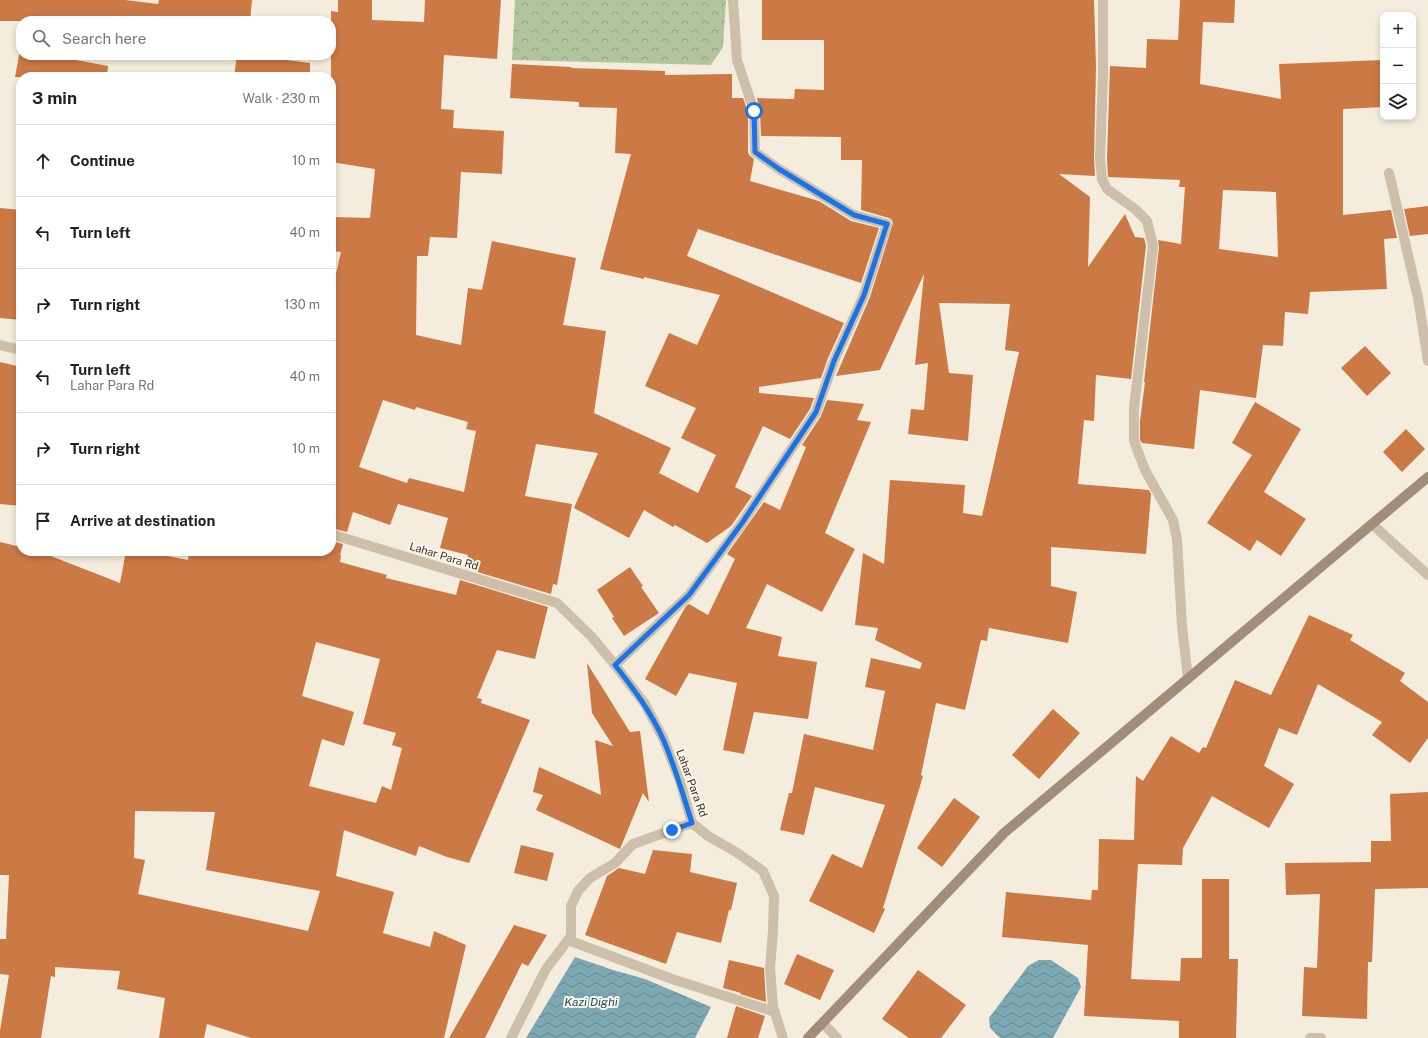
<!DOCTYPE html>
<meta charset="utf-8">
<style>
:root{--surface:#fff;--page:#f6f6f6;--text:#202124;--muted:#757577;--line:#e0e0e0}
body{margin:0;font-family:"Public Sans",sans-serif;background:var(--page);color:var(--text)}
.controls{position:absolute;right:12px;top:12px;display:grid;overflow:hidden;border-radius:8px;box-shadow:0 2px 6px #0003}
.controls button{width:36px;height:36px;display:grid;place-items:center;padding:0;border:0;border-bottom:1px solid var(--line);background:var(--surface);color:var(--text);font:20px sans-serif}
.stop{position:absolute;width:12px;height:12px;margin:-9px;border:3px solid #1a73e8;border-radius:50%;background:#fff}
.stop.end{background:#1a73e8;border-color:#fff;box-shadow:0 1px 4px #0008}
.list{margin:0;padding:0;list-style:none}
h2{display:flex;justify-content:space-between;align-items:center;height:52px;margin:0;padding:0 16px;font-size:17px}
h2 small{font-size:13px;font-weight:400;color:var(--muted)}
.list li{display:grid;grid-template-columns:26px 1fr auto;gap:12px;align-items:center;box-sizing:border-box;height:72px;padding:0 16px;border-top:1px solid var(--line)}
.list b{display:block;font-size:15px;white-space:nowrap}
.list p{margin:0;font-size:13px;white-space:nowrap;color:var(--muted)}
.list em{font-size:13px;font-style:normal;color:var(--muted)}
.icon{flex:none;width:22px;height:22px;fill:none;stroke:currentColor;stroke-width:2;stroke-linecap:round;stroke-linejoin:round}
.map{position:relative;flex:none;width:1428px;height:1038px;overflow:hidden}
.search{position:absolute;background:var(--surface);box-shadow:0 2px 6px #0003;left:16px;top:16px;width:320px;height:44px;display:flex;align-items:center;gap:10px;box-sizing:border-box;padding:0 14px;border-radius:16px;color:var(--muted);font-size:15px}
.panel{position:absolute;background:var(--surface);box-shadow:0 2px 6px #0003;left:16px;top:72px;width:320px;height:484px;border-radius:16px}
.map>svg:first-child{display:block}
</style>
<div class="map">
<svg width="1428" height="1038" viewBox="0 0 1428 1038">
<defs>
<pattern id="forest-crowns" width="20" height="18" patternUnits="userSpaceOnUse"><rect width="20" height="18" fill="#b1c49d"/><path d="M2 6a3 3 0 1 1 6 0M12 15a3 3 0 1 1 6 0" fill="none" stroke="#91a080"/></pattern>
<pattern id="water-waves" width="16" height="10" patternUnits="userSpaceOnUse"><rect width="16" height="10" fill="#7ca8b3"/><path d="M0 5q4-4 8 0t8 0" fill="none" stroke="#678992"/></pattern>
</defs>
<rect width="100%" height="100%" fill="#f4edde"/>
<path fill="url(#forest-crowns)" d="M515,0H726L723,47L711,65L512,60Z"/>
<g fill="url(#water-waves)">
<path d="M575,957L613,970L645,979L711,1007L695,1038H526Z"/>
<path d="M1039,960H1051L1078,978L1081,987L1053,1038H1000L990,1028L989,1018L1028,966Z"/>
</g>
<g fill="#cb7945" fill-rule="evenodd">
<path d="M0,0H125L158,4L159,0H252L250,21H0Z"/>
<path d="M338,0H372V20L424,22L425,0H501L497,59L444,55L441,109L454,110L453,128L504,131L502,174L461,172L457,238L430,237L428,256H417L416,335L461,345L468,288L482,290L492,241L576,258L563,325L606,331L594,413L671,448L659,473L698,493L716,455L681,438L696,408L645,386L669,333L697,345L720,295L644,277V279L600,269L631,154L615,153L617,108L579,107V102L510,98L512,64L571,67V68L665,71V75L732,74V98H743L748,112V152L749,155L754,159L750,181L819,201L851,221L879,228L861,283L698,229L687,256L844,323L828,358L821,378L759,387V393L814,398L810,409L790,439L763,426L735,487L752,496L731,526L707,543L675,525L673,527L644,510L629,538L574,508L598,453L536,444L525,496L572,504L557,585L553,584L551,594L464,568L468,555L440,548L448,518L398,504L390,525L353,512L347,532L331,528V295L341,252L331,251V217L370,218L375,169L331,162V11L338,12ZM383,400L415,410L416,407L468,422L466,429L476,431L464,492L409,478L407,483L359,467Z"/>
<path d="M762,0H1094L1096,66L1094,159L1095,176L1059,174L1090,197L1088,267L1125,214L1135,237L1144,238L1146,246L1131,379L1096,375L1094,421L1084,420L1078,484L1149,490L1151,494L1146,554L1051,547V586L1077,592L1068,643L989,628L987,641L981,640L965,710L936,703L921,775L923,776L883,908L885,909L874,933L809,901L832,854L862,868L885,805L815,787L804,835L780,830L789,793H792L804,734L873,750L885,691L865,687L871,658L920,669L922,663L875,640L878,628L855,625L863,553L884,564L890,480L965,485L963,513L982,516L1019,352L1005,350L1010,304L939,303L949,373L973,375L968,441L908,434L911,409L924,410L928,363L915,365L924,274L880,370L836,376L870,297L893,223L892,220L889,218L861,210L862,160H841V137L761,136L760,111L757,98L794,99L795,89L824,90V40H762Z"/>
<path d="M1180,0H1235L1234,23L1203,22L1200,84L1281,99L1279,64L1383,60V107L1343,109V215L1391,210L1397,238L1384,239L1387,289L1310,292L1308,314L1285,312L1283,346L1263,345L1256,398L1200,390L1194,449L1142,443L1140,440V421L1145,382H1144L1159,247L1158,240L1181,244L1185,187H1179L1180,180L1108,177L1107,159L1110,66L1146,68L1147,39L1178,40ZM1223,190L1276,192L1278,257L1219,249Z"/>
<path d="M20,50L21,55H49L108,66L107,77H15Z"/>
<path d="M237,55H248L310,63V77H234Z"/>
<path d="M1428,206V234L1410,236L1404,209Z"/>
<path d="M0,208L21,210V320L0,318Z"/>
<path d="M1365,346L1391,373L1367,396L1341,368Z"/>
<path d="M0,362L21,367V506L0,504Z"/>
<path d="M827,400L864,404L857,420L871,422L825,533L855,549L822,612L767,584L746,628L782,637L778,656L817,662L808,719L754,712L744,754L723,750L737,683L689,673L676,696L645,679L686,606L689,604L708,615L735,559L727,554L764,502L780,510L806,447L802,445L821,416Z"/>
<path d="M1255,402L1301,429L1264,492L1306,519L1281,556L1257,540L1250,551L1207,523L1252,455L1232,443Z"/>
<path d="M1406,429L1425,449L1402,472L1383,452Z"/>
<path d="M331,541L343,544L340,555H341L340,562L387,575L386,578L456,595L460,580L548,607L535,659L497,650L477,698L482,699L481,703L530,720L469,863L447,857L419,846L416,856L344,830L336,876L394,892L383,933L430,947L434,931L466,945L444,1038H251L207,1024L204,1038H159L165,998L117,989L120,971L55,967V977L51,976L41,1038H0V1031L9,975L0,974V939H6L9,875H0V542L21,547V551H38L120,583L126,551H142L188,560L189,551H331ZM316,642L380,659L363,724L396,733L392,745L402,748L391,790L382,786L376,803L309,786L322,739L344,746L354,712L302,696ZM135,811L215,812L206,870L320,891L308,931L138,894L145,860L134,858Z"/>
<path d="M630,567L643,586L641,587L659,613L624,636L612,618L614,617L597,590Z"/>
<path d="M1309,615L1353,635L1350,640L1405,673L1400,681L1428,702V738L1410,763L1372,735L1382,722L1318,684L1297,735L1279,728L1264,766L1294,784L1269,828L1212,796L1183,848L1182,865L1138,864L1131,979L1180,981L1181,958H1202V879H1229V959H1238L1236,1038H1179V1021L1084,1016L1088,945L1002,937L1006,892L1091,900L1092,890H1098L1099,839L1134,840L1136,776L1143,781L1171,736L1199,753L1203,747L1206,748L1235,680L1271,695Z"/>
<path d="M587,663L630,732L640,731L649,802L643,793L620,849L536,810L543,795L533,792L539,767L601,795L595,740L613,746L592,713Z"/>
<path d="M1053,709L1080,733L1039,779L1012,755Z"/>
<path d="M1428,792V888L1375,889L1372,962H1368L1367,1019L1302,1016L1304,967L1317,968L1320,894L1286,895L1285,863L1371,862V841H1391L1390,794Z"/>
<path d="M954,798L980,817L942,867L917,848Z"/>
<path d="M521,845L554,853L547,881L514,873Z"/>
<path d="M653,850L692,854L690,872L737,883L731,910H729L721,943L677,932L666,964L585,935L607,876L619,868L645,874Z"/>
<path d="M514,925L547,935L528,966L522,963L485,1038H449Z"/>
<path d="M797,954L834,970L820,1000L784,984Z"/>
<path d="M729,960L764,968L766,1002L740,994L741,993L723,988Z"/>
<path d="M918,970L966,1005L941,1038H909L882,1019Z"/>
<path d="M736,1006L765,1016L758,1038H727Z"/>
</g>
<g fill="none" stroke-linecap="round" stroke-linejoin="round">
<g stroke="#cdbfa9" stroke-width="10">
<path d="M1103,0V75L1100,159L1102,179L1107,189L1135,209L1147,221L1153,246L1134,408V441L1145,470L1173,520L1177,540L1182,626L1188,679"/>
<path d="M1389,173L1418,298L1428,361"/>
<path d="M0,345L21,350"/>
<path d="M1372,524L1428,575"/>
<path d="M331,534L557,603L592,637L615,665L645,704L663,738L680,781L692,823L708,836L736,852L763,871L774,896L773,931L770,968L773,1007L783,1038"/>
<path d="M615,665L689,595L742,523L816,412L834,361L864,295L887,224L854,215L779,169L755,152L754,111L737,60L733,0"/>
<path d="M568,940L672,979L775,1012"/>
<path d="M823,1023L837,1038"/>
<path d="M511,1038L546,969L571,936V906L578,891L590,878L615,863L633,844L692,823"/>
<path d="M1310,1038H1321"/>
</g>
<path stroke="#a18e7a" stroke-width="10" d="M808,1038L1004,833L1428,477"/>
</g>
<g fill="none" stroke-linecap="round" stroke-linejoin="round">
<path stroke="#1a73e8" stroke-width="5" d="M672,830L692,823C683,795 675,766 663,739C651,712 633,688 615,665L689,595L742,523L816,412L834,361L864,295L887,224L854,215L779,169L755,152L754,111"/>
</g>
<g text-anchor="middle" stroke-width="4" stroke-linejoin="round" paint-order="stroke">
<g font-size="11" fill="#3a3129" stroke="#fbf6eb">
<text transform="translate(444 556) rotate(17)" y="4">Lahar Para Rd</text>
<text transform="translate(692 783) rotate(70)" y="4">Lahar Para Rd</text>
</g>
<g font-size="12" font-style="italic" fill="#1c505e" stroke="#fbf6eb">
<text x="591" y="1006">Kazi Dighi</text>
</g>
</g>
</svg>
<div class="controls">
<button>+</button>
<button>−</button>
<button><svg class="icon" aria-label="layers" viewBox="0 0 24 24"><path d="M12 4l9 5-9 5-9-5zM3 14l9 5 9-5"/></svg></button>
</div>
<div class="stop" style="left:754px;top:111px"></div>
<div class="stop end" style="left:672px;top:830px"></div>
<div class="search"><svg class="icon" aria-label="search" viewBox="0 0 24 24"><circle cx="10" cy="10" r="6"/><path d="M15 15l6 6"/></svg>Search here</div>
<section class="panel">
<h2>3 min<small>Walk · 230 m</small></h2>
<ul class="list">
<li><svg class="icon" aria-label="ahead" viewBox="0 0 24 24"><path d="M12 20V5M6 11l6-6 6 6"/></svg><div><b>Continue</b></div><em>10 m</em></li>
<li><svg class="icon" aria-label="left" viewBox="0 0 24 24"><path d="M17 20v-9H6M10 6l-5 5 5 5"/></svg><div><b>Turn left</b></div><em>40 m</em></li>
<li><svg class="icon" aria-label="right" viewBox="0 0 24 24"><path d="M7 20v-9h11M14 6l5 5-5 5"/></svg><div><b>Turn right</b></div><em>130 m</em></li>
<li><svg class="icon" aria-label="left" viewBox="0 0 24 24"><path d="M17 20v-9H6M10 6l-5 5 5 5"/></svg><div><b>Turn left</b><p>Lahar Para Rd</p></div><em>40 m</em></li>
<li><svg class="icon" aria-label="right" viewBox="0 0 24 24"><path d="M7 20v-9h11M14 6l5 5-5 5"/></svg><div><b>Turn right</b></div><em>10 m</em></li>
<li><svg class="icon" aria-label="arrive" viewBox="0 0 24 24"><path d="M6 21V4h12l-3 4 3 4H6"/></svg><div><b>Arrive at destination</b></div></li>
</ul>
</section>
</div>
